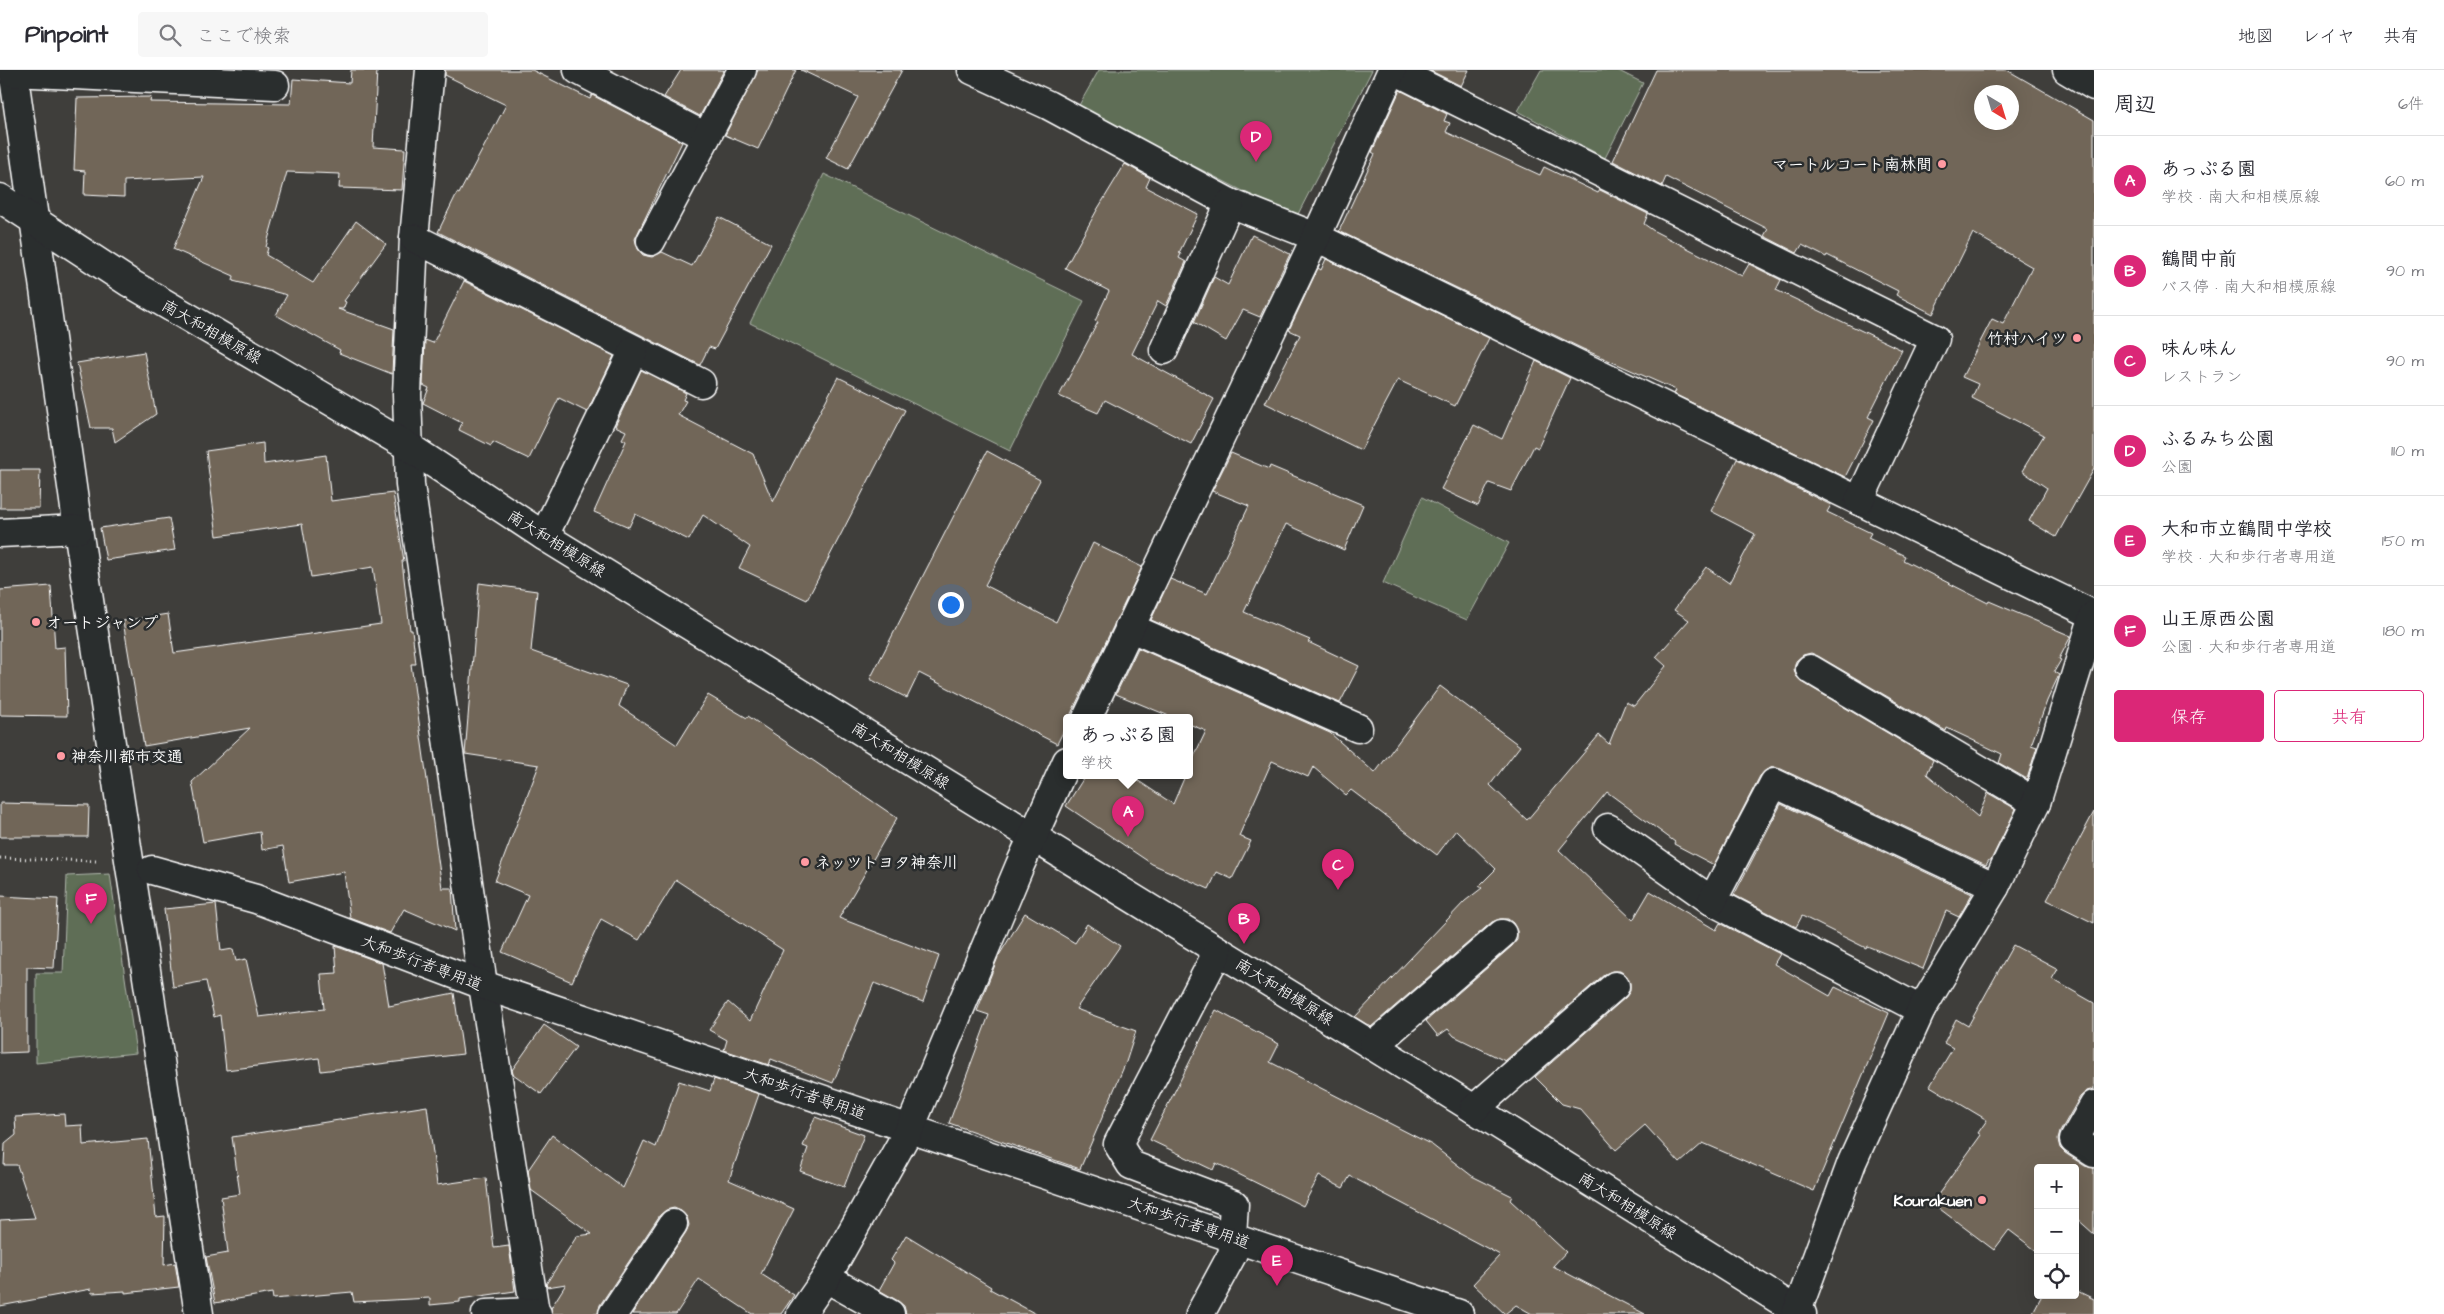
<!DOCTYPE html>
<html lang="ja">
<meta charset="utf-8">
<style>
:root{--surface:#fff;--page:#f7f7f7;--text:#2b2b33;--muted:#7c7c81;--line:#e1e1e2;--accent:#db2777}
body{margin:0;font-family:"Architects Daughter","Klee One",sans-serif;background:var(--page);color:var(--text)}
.controls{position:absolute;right:15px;bottom:15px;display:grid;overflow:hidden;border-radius:5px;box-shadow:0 5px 20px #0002}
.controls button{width:45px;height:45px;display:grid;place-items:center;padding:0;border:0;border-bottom:1px solid var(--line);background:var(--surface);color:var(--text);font:25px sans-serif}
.compass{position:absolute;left:1974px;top:15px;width:45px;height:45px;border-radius:50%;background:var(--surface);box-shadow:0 5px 20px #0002;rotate:142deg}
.you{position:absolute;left:950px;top:534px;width:18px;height:18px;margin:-12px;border:4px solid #fff;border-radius:50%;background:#1a73e8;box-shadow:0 0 0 8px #1a73e833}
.badge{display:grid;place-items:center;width:32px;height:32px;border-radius:50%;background:var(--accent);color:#fff;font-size:16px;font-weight:700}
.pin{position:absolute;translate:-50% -41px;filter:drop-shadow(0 1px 2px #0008)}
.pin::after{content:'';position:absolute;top:26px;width:18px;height:15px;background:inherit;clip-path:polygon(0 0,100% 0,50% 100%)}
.popup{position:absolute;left:1063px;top:644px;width:130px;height:65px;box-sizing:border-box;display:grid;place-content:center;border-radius:5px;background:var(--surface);filter:drop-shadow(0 1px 4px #0005);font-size:16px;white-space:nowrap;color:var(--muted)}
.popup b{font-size:19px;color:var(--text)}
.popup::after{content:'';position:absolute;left:50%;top:100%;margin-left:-10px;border:10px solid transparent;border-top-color:var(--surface)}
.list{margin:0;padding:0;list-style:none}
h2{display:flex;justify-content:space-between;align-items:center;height:65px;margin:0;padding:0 20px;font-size:21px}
h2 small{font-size:16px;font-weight:400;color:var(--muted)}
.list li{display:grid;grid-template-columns:32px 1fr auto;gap:15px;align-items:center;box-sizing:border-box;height:90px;padding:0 20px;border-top:1px solid var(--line)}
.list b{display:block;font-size:19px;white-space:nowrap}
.list p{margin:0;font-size:16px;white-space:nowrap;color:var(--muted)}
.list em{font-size:16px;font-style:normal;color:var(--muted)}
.actions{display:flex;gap:10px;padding:15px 20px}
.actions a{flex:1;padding:11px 0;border:1px solid var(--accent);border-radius:5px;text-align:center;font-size:18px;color:var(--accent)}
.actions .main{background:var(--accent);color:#fff}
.icon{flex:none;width:28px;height:28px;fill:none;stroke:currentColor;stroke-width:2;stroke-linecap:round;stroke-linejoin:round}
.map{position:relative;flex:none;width:2094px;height:1244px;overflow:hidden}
header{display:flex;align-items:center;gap:30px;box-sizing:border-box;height:70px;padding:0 25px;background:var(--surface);border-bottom:1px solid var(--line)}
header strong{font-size:24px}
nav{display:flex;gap:28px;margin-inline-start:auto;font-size:18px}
.search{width:350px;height:45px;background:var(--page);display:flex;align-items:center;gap:12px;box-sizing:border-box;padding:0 18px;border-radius:5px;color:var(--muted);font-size:19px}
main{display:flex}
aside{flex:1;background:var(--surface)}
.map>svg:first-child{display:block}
</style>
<header>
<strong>Pinpoint</strong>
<div class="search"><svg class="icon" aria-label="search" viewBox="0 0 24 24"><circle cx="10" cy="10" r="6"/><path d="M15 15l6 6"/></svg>ここで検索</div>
<nav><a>地図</a><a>レイヤ</a><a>共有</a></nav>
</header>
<main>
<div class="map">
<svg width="2094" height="1244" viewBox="0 0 2094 1244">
<rect width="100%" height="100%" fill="#3f3e3b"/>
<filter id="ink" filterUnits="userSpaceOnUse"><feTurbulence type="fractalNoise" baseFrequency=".02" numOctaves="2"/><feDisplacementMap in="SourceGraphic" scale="10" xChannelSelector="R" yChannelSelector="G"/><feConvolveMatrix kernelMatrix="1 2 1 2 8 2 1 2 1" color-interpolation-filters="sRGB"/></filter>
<g filter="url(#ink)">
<g fill="#5f6e57" stroke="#afb6ab">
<path d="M1099,0H1372L1296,148L1078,37Z"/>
<path d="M1541,0H1617L1643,13L1605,88L1518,41Z"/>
<path d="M824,104L1084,231L1010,381L750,253Z"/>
<path d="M1422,427L1509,473L1467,550L1383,513Z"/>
<path d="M110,804L136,983L36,993V903H63L67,806Z"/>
</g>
<g fill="#716658" stroke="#fff" fill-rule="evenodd">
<path d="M351,0H377L373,77L405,79L402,120L339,118L340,104L287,102L266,177L268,178L266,185L313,213L356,151L386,174L344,231L346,232L343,239H338L394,259L392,304L339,283L340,280L276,245L287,225L233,211L234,206L173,179L204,107L124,111V127L84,125L85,101L74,100L77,28L151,27L150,32L291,34L293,9L350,13Z"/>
<path d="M445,0H532L590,29L592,25L682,72L635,169L638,179L643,185L652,187L662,182L692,196L719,147L771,174L715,279L709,277L700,295L438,162L457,123L459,124L506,35L445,5Z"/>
<path d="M681,0H724L700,46L664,27Z"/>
<path d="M758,0H796L758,79L725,65Z"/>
<path d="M801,0H902L848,99L826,88L858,27Z"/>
<path d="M1429,0H1469L1461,16Z"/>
<path d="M1656,0H2007L2094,50V399L2056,467L2029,451L2047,418L2022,401L2044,365L1972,328L1978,314L1962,307L1992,249L2003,254L2032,197L1973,163L1933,244L1896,225L1898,221L1827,185L1826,187L1802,175L1797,183L1764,166L1768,159L1666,107L1662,116L1613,91ZM1982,22H2012V52H1982Z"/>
<path d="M1400,20L1447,44L1444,51L1450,53L1446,62L1540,105L1544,97L1598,123L1600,120L1648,144L1644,154L1654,161L1742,206L1749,194L1781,210L1776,220L1902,280L1868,347L1874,350L1845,407L1674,324L1676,320L1583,279L1339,161L1375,84L1372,82Z"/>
<path d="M1125,94L1150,108L1146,117L1198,144L1179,183L1181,184L1179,188L1186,192L1166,236L1158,231L1132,284L1214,329L1191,374L1105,330L1098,343L1059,326L1098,252L1095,251L1109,221L1065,198L1097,140Z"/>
<path d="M1252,165L1290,184L1260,247L1243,240L1226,271L1194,252L1214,207L1228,215Z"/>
<path d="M1326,189L1489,268L1455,336L1398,310L1361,380L1265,333L1300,265L1289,260L1318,198L1321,200Z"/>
<path d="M464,211L614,286L587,342L559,328L529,389L493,372L491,376L459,360L462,353L423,333L429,318L423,315L425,270L433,273Z"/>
<path d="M144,282L156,344L115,372L112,358H91L77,293Z"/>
<path d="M1536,291L1570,308L1538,378L1534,376L1511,421L1489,413L1478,436L1441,419L1474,355L1502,369Z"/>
<path d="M641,300L686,323L683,330L686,331L678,345L753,384L773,432L838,307L905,340L807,530L739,498L750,477L703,445L689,470L635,444L629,457L594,442L626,371L622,369L626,361L615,356Z"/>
<path d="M263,373L264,394L326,385L331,431L393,423L404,491H402L410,560H412L416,594H411L442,818H452L455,861L404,839L390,863L350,848L344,802L289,812L283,776L262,780L260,762L203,772L192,712L250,658L144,676L123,551L168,544L174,583L381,554L373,497L311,507L302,454L217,466L206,381Z"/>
<path d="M987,381L1040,410L985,515L1056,552L1093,473L1142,497L1069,648H1067V654L1057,674L919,603L907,628L870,609Z"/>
<path d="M1231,383L1269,399L1270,396L1363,435L1344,480L1286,454L1244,542L1310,570L1308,572L1359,596L1340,633L1151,550L1170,509L1207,524L1249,436L1212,421Z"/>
<path d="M1737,389L1831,435L1827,442L1871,463L1868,468L1905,486L1903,490L1988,533L1989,531L2071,566L2059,589L2061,590L2054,602L2059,605L2058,607L2047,631L2031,675L2037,677L2027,709L1999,693L2002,684L1947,658L1946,661L1818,586L1811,583L1803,585L1796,591L1794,599L1796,606L1802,612L1933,690L1927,704L1978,747L1988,723L2016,739L1991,790H1989L1986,795L1781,699L1773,697L1766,700L1760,706L1714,795L1674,774L1675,772L1607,722L1559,780L1633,850L1650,821L1716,860L1720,853L1780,884L1774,894L1830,926L1835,917L1889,943L1814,1121L1703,1073L1680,1093L1645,1055L1616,1080L1580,1039L1562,1034L1535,1007L1626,927L1630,921V913L1627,906L1620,901H1612L1605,904L1505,991L1454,966L1448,959L1438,966L1426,951L1512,876L1517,870V861L1513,853L1508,849H1500L1492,852L1371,957L1355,947L1465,831L1482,818L1479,816L1496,799L1456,760L1437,785L1351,720L1346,725L1313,697L1308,707L1272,691L1239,766L1251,771L1232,809L1217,802L1209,819L1152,794L1066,736L1085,706H1131L1173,734L1185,706H1189V697L1206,661L1189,654V648H1174L1116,624L1138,578L1330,663L1375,703L1440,616L1520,676L1490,715L1527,750L1599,665L1609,674L1626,632L1634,636L1666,596L1656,587L1689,550L1674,540L1706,497L1729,513L1755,464L1711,441Z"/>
<path d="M0,400H40L39,438H0Z"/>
<path d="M169,448L175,480L106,490L100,458Z"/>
<path d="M479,513L537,521L531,581L627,615L619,636L677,675L708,625L747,648L748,646L897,748L839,848L939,886L923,932L874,913L833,1013L771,989L769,995L724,980L727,970L709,960L728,932L750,951L783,880L676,810L639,870L601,849L572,912L502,882L528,825L495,811L539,695L465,684Z"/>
<path d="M51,516L55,578L65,577L67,646L0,645V520Z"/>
<path d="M0,733L89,735L88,767H0Z"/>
<path d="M1781,734L1972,824L1959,847L1946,841L1923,899L1867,876L1866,878L1802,846L1796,857L1734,825Z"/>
<path d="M2094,742V853L2047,830Z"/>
<path d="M0,826L58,829L54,898L27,897V982L0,983Z"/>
<path d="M216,834L221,881L233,879L236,891L246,889L259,947L324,939L321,904L337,903L335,876L382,893L389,936L454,923L463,984L321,1001L319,988L226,1000L220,945L214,947L206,911L173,917L164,839Z"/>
<path d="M1025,843L1075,873L1087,854L1120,876L1076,939L1136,961L1126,992L1080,1099L949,1053L989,945L977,941L998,887Z"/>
<path d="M2013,875L2058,899L2052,909L2094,933V1019L2087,1021L2080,1027L2060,1062L2058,1070L2060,1078L2065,1083L2085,1096L2094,1098V1164L2075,1147V1098H2038V1182L2009,1160L1994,1180L1932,1133L1981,1065L1978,1063L1987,1050L1930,1016L1953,978L1944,973L1956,949L1968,956Z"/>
<path d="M1216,940L1279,974L1270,992L1432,1075L1472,1106L1512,1126L1510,1130L1566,1182L1553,1196L1645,1244H1532L1516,1235L1505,1244L1473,1214L1500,1185L1350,1106L1343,1118L1319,1106L1303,1136L1216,1093L1213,1100L1150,1070Z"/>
<path d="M544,955L576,977L541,1024L513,1004L512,1000Z"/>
<path d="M714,1009L759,1024L729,1110L794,1139L761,1204L794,1225L781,1244H752L699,1209L676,1244H632L686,1162L689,1155L687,1147L681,1141L674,1138L666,1140L660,1145L600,1235L598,1244H552L551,1238L566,1214L547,1217L546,1214L577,1166L592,1164L531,1120L528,1100L552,1065L623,1118L644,1071L656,1077L679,1011L710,1021Z"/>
<path d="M427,1036L437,1115L486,1108L494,1178L509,1176L515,1221L460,1229V1232L430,1235V1228L354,1232L352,1222L273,1229L272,1223L215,1233L206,1187L228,1183L221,1127L240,1124L232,1067Z"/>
<path d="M64,1044L65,1056L82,1055L83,1075L148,1069L156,1147L165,1146L164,1195L175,1193L179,1217L125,1223V1221L92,1223L91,1219L0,1236V1150L35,1148L17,1095H4L5,1074L16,1065L15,1047Z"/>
<path d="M815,1047L864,1065L844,1117L800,1101L808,1078L803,1076Z"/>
<path d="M906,1165L991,1217L990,1219L1036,1244H906L904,1236L898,1231L879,1220L894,1193L891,1190Z"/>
<path d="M2075,1220L2094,1229V1244H2032L2042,1225H2075Z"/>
</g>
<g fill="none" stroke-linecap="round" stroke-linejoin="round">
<g stroke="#fff" stroke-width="31">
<g id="minor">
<path d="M13,0L78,459L199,1244"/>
<path d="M430,0L414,168L407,324L410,415L483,915L535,1242"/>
<path d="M578,0L706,67"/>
<path d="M972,0L1048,35L1230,133L1316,167L2094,545"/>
<path d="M1394,0L1935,269L1859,431"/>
<path d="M2067,0L2094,16"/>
<path d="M13,2L275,15"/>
<path d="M0,128L130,213L409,377L544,466L1373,976L1802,1244"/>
<path d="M414,168L701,313"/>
<path d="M651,171L742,0"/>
<path d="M1164,280L1230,133"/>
<path d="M0,463L78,459"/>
<path d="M544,466L634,280"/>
<path d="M1129,557L1358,658"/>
<path d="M1810,599L2036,733"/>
<path d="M1087,648L1316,167L1392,0"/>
<path d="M1608,758L1712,831L1921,940"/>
<path d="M152,800L256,829L483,915L1459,1244"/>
<path d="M1712,831L1774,713L1995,817"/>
<path d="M1373,976L1502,864"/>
<path d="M2094,1035L2074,1070L2094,1083"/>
<path d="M1474,1039L1615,916"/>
<path d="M826,1208L890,1244"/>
<path d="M486,1244L535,1242L537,1244"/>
<path d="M613,1244L673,1154"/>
<path d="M801,1244L826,1208L910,1058L1020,795L1067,691"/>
<path d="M1200,1244L1233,1183L1232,1166L1234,1134L1131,1095L1118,1074L1218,881"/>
<path d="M1796,1244L1852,1092L1921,940L1995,817L2036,733L2094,545"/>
</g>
</g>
<path stroke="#fff" stroke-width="3" stroke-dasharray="1 4" stroke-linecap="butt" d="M0,788L97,791"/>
<use href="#minor" stroke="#2a2d2e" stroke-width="28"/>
</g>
</g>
<g fill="#ff9aa2" stroke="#2a2d2e" stroke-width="2">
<circle cx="1942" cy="94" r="5"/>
<circle cx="2077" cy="268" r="5"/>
<circle cx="36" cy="552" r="5"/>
<circle cx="61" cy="686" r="5"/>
<circle cx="805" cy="792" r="5"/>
<circle cx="1982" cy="1130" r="5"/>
</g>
<g text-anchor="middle" stroke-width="5" stroke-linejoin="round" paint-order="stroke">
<g font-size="16" font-weight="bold" fill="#fff" stroke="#2a2d2e" text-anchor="end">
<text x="1932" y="100">マートルコート南林間</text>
<text x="2067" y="274">竹村ハイツ</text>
<text x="46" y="558" text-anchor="start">オートジャンプ</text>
<text x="71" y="692" text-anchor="start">神奈川都市交通</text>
<text x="815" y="798" text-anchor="start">ネッツトヨタ神奈川</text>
<text x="1972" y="1136">Kourakuen</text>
</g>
<g font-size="16" fill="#fff" stroke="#2a2d2e">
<text transform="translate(212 261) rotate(30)" y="6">南大和相模原線</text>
<text transform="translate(557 473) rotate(32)" y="6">南大和相模原線</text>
<text transform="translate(901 685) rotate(32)" y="6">南大和相模原線</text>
<text transform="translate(422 892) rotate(21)" y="6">大和歩行者専用道</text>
<text transform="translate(1285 921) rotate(32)" y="6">南大和相模原線</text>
<text transform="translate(805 1023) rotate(19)" y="6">大和歩行者専用道</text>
<text transform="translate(1628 1135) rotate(32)" y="6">南大和相模原線</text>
<text transform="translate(1189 1152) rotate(19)" y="6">大和歩行者専用道</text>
</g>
</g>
</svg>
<div class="controls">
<button>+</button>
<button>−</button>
<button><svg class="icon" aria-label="locate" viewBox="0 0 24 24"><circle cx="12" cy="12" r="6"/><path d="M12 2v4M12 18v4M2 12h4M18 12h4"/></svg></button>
</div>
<svg class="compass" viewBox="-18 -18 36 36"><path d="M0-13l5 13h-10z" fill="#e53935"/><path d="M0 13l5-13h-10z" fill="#7c7c81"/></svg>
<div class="you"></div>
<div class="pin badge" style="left:1128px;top:767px">A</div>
<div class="popup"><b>あっぷる園</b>学校</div>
<div class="pin badge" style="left:1244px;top:874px">B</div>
<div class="pin badge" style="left:1338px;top:820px">C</div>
<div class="pin badge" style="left:1256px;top:92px">D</div>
<div class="pin badge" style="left:1277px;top:1216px">E</div>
<div class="pin badge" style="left:91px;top:854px">F</div>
</div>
<aside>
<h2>周辺<small>6件</small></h2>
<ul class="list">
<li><span class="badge">A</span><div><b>あっぷる園</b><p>学校 · 南大和相模原線</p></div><em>60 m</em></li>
<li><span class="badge">B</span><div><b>鶴間中前</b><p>バス停 · 南大和相模原線</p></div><em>90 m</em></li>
<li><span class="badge">C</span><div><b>味ん味ん</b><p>レストラン</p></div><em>90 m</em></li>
<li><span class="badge">D</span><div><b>ふるみち公園</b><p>公園</p></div><em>110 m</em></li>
<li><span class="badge">E</span><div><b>大和市立鶴間中学校</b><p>学校 · 大和歩行者専用道</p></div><em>150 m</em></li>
<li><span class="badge">F</span><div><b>山王原西公園</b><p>公園 · 大和歩行者専用道</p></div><em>180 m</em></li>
</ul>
<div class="actions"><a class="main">保存</a><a>共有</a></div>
</aside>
</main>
